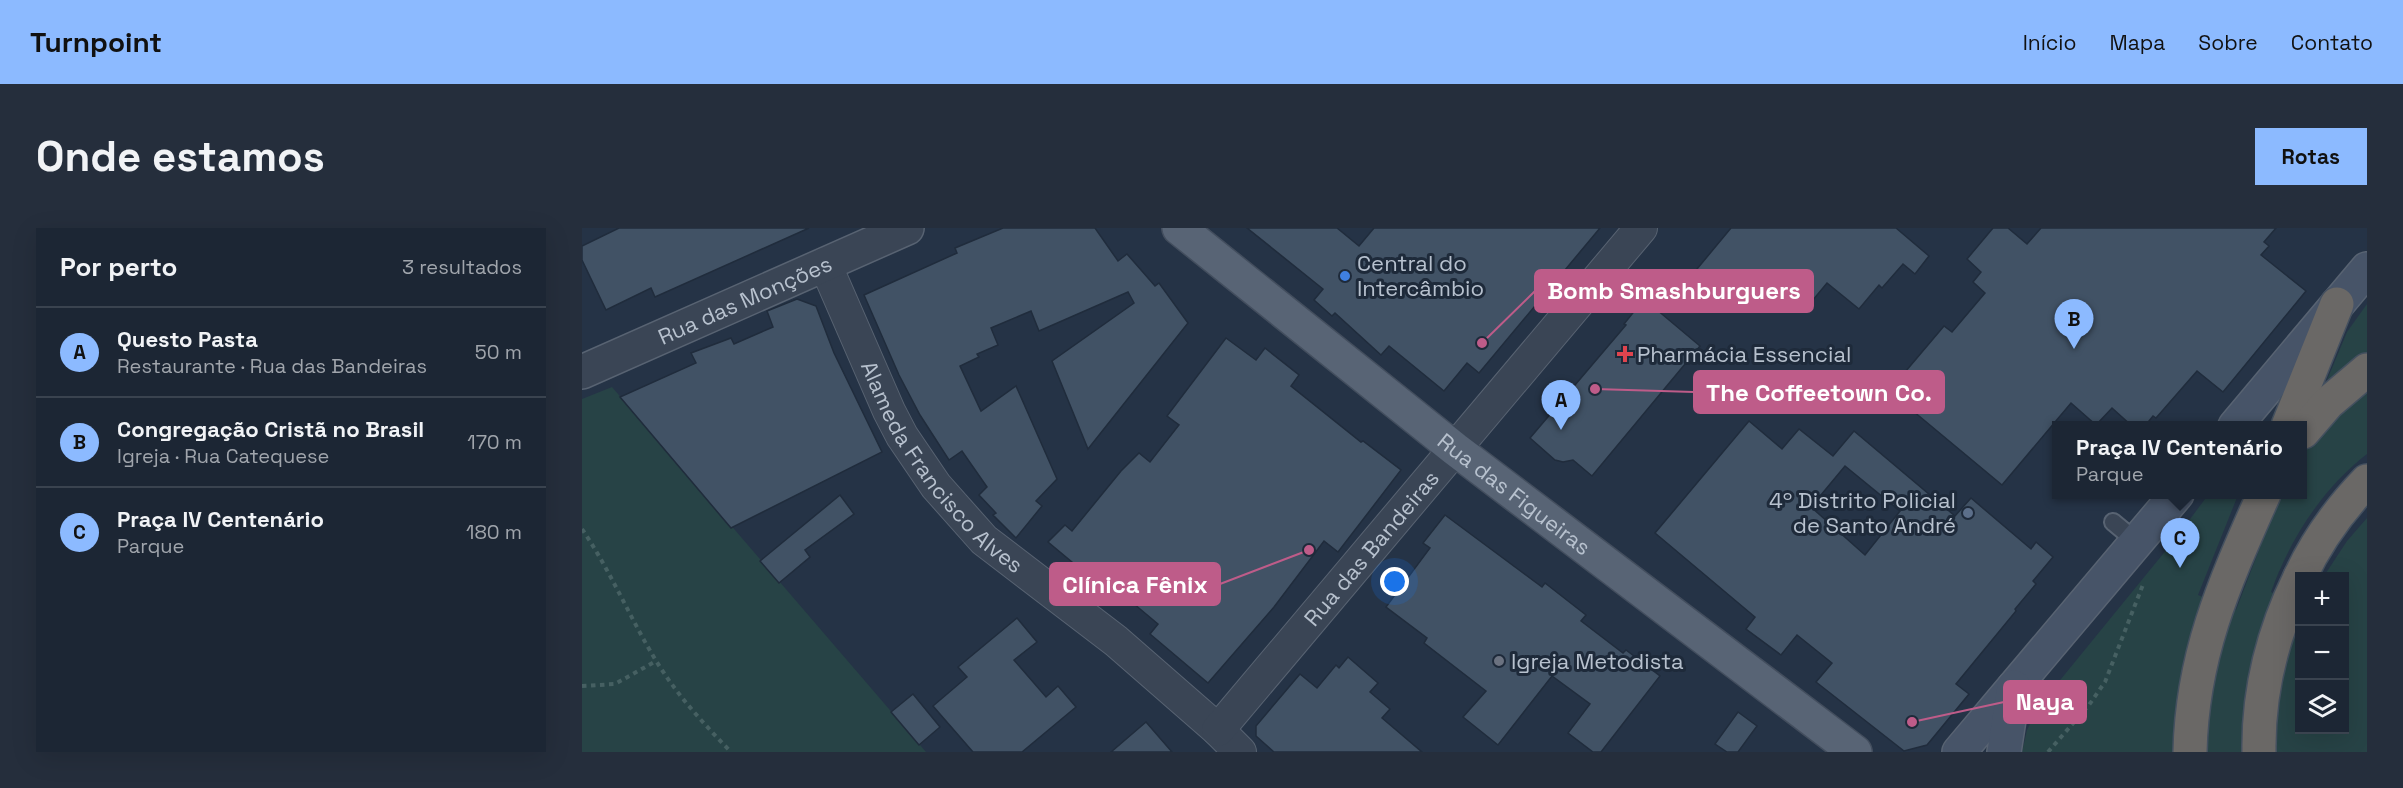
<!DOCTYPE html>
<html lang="pt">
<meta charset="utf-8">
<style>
:root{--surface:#1c2634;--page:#252e3c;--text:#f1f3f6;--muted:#a0a5ac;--line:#3a434f;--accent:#8cbaff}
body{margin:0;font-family:"Space Grotesk",sans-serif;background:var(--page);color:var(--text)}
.controls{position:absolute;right:18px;bottom:18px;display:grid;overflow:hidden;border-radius:0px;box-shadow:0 6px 24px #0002}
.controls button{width:54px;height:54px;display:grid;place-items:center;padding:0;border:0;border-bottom:2px solid var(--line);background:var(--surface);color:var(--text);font:30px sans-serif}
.you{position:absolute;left:813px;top:354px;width:21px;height:21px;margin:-15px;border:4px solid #fff;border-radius:50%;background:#1a73e8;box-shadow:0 0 0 9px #1a73e833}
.badge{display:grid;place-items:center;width:39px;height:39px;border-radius:50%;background:var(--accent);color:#111;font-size:20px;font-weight:700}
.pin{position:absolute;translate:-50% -50px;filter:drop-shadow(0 2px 3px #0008)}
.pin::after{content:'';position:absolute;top:32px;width:21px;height:18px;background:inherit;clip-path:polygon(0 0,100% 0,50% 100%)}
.popup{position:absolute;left:1470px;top:193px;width:255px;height:78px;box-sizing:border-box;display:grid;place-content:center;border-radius:0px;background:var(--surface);filter:drop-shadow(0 2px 4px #0005);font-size:20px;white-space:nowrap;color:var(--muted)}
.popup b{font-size:22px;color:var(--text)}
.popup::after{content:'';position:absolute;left:50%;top:100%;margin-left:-12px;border:12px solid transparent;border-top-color:var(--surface)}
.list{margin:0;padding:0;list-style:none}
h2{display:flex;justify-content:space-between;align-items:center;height:78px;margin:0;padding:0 24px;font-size:26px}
h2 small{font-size:20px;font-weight:400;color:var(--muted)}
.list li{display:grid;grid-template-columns:39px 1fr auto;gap:18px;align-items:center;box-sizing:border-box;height:90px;padding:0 24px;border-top:2px solid var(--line)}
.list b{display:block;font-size:22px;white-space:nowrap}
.list p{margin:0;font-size:20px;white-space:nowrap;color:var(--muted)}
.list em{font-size:20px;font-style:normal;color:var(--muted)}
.icon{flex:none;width:33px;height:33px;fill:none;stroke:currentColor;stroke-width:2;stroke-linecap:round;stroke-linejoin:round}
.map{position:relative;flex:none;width:1785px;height:524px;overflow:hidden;border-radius:0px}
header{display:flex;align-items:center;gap:36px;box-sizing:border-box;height:84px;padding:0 30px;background:var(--accent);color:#111}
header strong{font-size:28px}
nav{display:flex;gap:33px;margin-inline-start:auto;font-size:21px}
.intro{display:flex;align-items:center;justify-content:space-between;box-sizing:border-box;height:144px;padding:0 36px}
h1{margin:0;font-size:42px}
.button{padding:15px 27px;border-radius:0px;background:var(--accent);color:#111;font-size:21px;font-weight:700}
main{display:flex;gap:36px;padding:0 36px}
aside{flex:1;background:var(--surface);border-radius:0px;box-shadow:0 6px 24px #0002}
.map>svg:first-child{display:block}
</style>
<header>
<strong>Turnpoint</strong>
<nav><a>Início</a><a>Mapa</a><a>Sobre</a><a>Contato</a></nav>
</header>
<div class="intro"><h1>Onde estamos</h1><a class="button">Rotas</a></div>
<main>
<aside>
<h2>Por perto<small>3 resultados</small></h2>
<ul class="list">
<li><span class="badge">A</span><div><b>Questo Pasta</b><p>Restaurante · Rua das Bandeiras</p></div><em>50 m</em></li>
<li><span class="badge">B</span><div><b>Congregação Cristã no Brasil</b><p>Igreja · Rua Catequese</p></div><em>170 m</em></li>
<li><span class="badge">C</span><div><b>Praça IV Centenário</b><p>Parque</p></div><em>180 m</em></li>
</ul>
</aside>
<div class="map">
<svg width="1785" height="524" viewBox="0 0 1785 524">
<rect width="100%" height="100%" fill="#253346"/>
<g fill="#274346">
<path d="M1785,76V124L1745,152L1765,104Z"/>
<path d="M30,159L344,524H0V171Z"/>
<path d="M1785,159V226C1740,261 1708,311 1689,364L1717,376L1718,502H1762V349L1742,348L1765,313L1785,290V524H1440L1445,502L1457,478L1594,310L1626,267H1656L1616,367L1654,382L1698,267L1721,266V224L1738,202Z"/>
</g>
<g fill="#415265" stroke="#202c3c" stroke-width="1.5" fill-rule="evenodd">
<path d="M37,0H227L73,69L69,60L24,82L0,32V18Z"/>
<path d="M421,0H513L536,33L545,26L573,58L577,55L606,95L506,221L470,133L552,75L546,64L457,103L449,83L409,100L416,117L395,126L397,129L378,138L399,183L434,158L475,251L454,273L460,278L434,310L411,287L414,285L397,267L405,259L380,223L367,232L338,187L317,147L282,67L375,25L373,20Z"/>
<path d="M665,0H755L777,18L792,0H1018L897,145L885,135L862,163L807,118L799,127L753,85L750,88L732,72L741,61Z"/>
<path d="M1149,0H1314L1347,28L1333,46L1321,36L1300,60L1297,57L1277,81L1245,55L1221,84L1196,62L1180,81L1172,74L1165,83L1115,41Z"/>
<path d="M1411,0H1426L1445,16L1459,0H1694L1682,14L1687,18L1679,27L1724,63L1641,164L1615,143L1574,190L1571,188L1563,198H1550L1530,180L1514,197L1489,175L1420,257L1307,163L1362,98L1370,104L1403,65L1391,54L1399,44L1385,31Z"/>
<path d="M215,71L234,78L252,125L300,224L149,300L38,169L114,135L109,125L149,110L152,116L191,99L185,83Z"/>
<path d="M1062,71L1118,118L1010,248L991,232L981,234L973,232L948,210L1044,97L1042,96Z"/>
<path d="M644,110L674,132L683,120L717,147L709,158L779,214L781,213L819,242L756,324L742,313L692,379L626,455L568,406L576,396L533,360L505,341L502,344L466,314L483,297L490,303L539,243L557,225L568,234L597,197L585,188Z"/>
<path d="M1167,193L1200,221L1217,201L1251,228L1272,203L1373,288L1389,270L1449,321L1454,314L1471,329L1451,353L1454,356L1433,381L1434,383L1374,456L1387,466L1345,517L1322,523L1234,454L1250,435L1215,407L1199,427L1164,401L1173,389L1073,305ZM1263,238L1318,283L1283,327L1229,279Z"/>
<path d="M258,267L272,286L223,322L228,329L197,355L178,333Z"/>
<path d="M863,287L960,359L963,355L1004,387L999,393L1041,425L1044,422L1078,448L1019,524H1011L986,505L1008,476L970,448L916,517L881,489L904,463L842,415L845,410L804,379L848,320L841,315Z"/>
<path d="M435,390L455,414L432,432L464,469L476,458L494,479L440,524H391L351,478L385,449L376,439Z"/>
<path d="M766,429L796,455L788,464L808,481L800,490L840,524H692L674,508V498L718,446L735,460L754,437L757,440Z"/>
<path d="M331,466L358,499L337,517L309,484Z"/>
<path d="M1156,484L1175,498L1156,524H1145L1133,516Z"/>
<path d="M564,494L590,524H529Z"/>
</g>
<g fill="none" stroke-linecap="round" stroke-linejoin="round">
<g stroke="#586372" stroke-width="20">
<path id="service" d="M1531,294L1555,314"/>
</g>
<g stroke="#586372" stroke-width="34">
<g id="minor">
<path id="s1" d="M243,36L307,183L320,208L354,258L402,312L534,413L636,502L658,524"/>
<path id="s2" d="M636,502L1059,0"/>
</g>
</g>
<g stroke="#586372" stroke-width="36">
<g id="tertiary">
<path id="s3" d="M0,144L325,0"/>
</g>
</g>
<g stroke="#586372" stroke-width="36">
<g id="secondary">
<path d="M1653,198L1785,41"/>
<path d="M1377,524L1595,266"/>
<path d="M1422,524L1432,459"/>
</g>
</g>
<g stroke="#434e5e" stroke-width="36">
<g id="primary">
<path id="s4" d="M597,0L873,221L1273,524"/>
</g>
</g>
<g stroke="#44505f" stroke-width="36">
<g id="trunk">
<path d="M1706,198L1755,76"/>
<path d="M1721,204L1746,175L1785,142"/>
<path d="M1718,349C1735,312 1757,282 1785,253"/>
<path d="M1608,524C1610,426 1643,354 1682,266"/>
<path d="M1677,524C1676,463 1691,404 1718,349"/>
</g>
</g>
<g stroke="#466062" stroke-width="4" stroke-dasharray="4.5 4.5" stroke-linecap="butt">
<path d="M0,301C28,342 47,388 73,431C94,466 121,495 149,524"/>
<path d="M0,458L33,456L74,433"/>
<path d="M1466,524L1507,477L1523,454L1562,354"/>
</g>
<use href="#service" stroke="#3a4555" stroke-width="16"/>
<use href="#minor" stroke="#3a4555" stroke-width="32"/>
<use href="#tertiary" stroke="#3a4555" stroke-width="33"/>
<use href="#secondary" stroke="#475468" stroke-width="33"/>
<use href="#primary" stroke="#586475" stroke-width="33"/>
<use href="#trunk" stroke="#6a6866" stroke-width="33"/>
</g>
<circle fill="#3f7fe0" stroke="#1e2a3a" stroke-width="2" cx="763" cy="48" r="6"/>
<path fill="#e0444e" stroke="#1e2a3a" stroke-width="2" d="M1040 117h6v6h6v6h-6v6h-6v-6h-6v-6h6z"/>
<circle fill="#5c6f8a" stroke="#1e2a3a" stroke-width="2" cx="1386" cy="285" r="6"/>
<circle fill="#6b7280" stroke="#1e2a3a" stroke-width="2" cx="917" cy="433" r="6"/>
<g text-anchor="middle" stroke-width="6" stroke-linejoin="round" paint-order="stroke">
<g font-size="22" fill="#b7c1ce" stroke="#1e2a3a" text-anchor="start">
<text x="775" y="43">Central do<tspan x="775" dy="25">Intercâmbio</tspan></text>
<text x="1055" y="134">Pharmácia Essencial</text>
<text x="1374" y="280" text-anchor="end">4º Distrito Policial<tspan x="1374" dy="25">de Santo André</tspan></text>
<text x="929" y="441">Igreja Metodista</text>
</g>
<g font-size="22" fill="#b7c1ce" stroke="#1e2a3a">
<text dy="8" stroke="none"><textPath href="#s3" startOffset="178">Rua das Monções</textPath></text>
<text dy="8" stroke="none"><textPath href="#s1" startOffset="237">Alameda Francisco Alves</textPath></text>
<text dy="8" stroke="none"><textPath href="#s4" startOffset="428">Rua das Figueiras</textPath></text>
<text dy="8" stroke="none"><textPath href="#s2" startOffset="238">Rua das Bandeiras</textPath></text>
</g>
</g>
<path fill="none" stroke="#be5c89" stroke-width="2" d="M900 115L953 63M1013 161L1112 164M727 322L638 356M1330 494L1422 474"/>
<g fill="#be5c89" stroke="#1e2a3a" stroke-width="2">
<circle cx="900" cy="115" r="6"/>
<circle cx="1013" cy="161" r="6"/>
<circle cx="727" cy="322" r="6"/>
<circle cx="1330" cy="494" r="6"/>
</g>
<g fill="#be5c89" stroke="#be5c89" stroke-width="2">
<rect x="953" y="42" width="278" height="42" rx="6"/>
<rect x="1112" y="143" width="250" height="42" rx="6"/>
<rect x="468" y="335" width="170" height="42" rx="6"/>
<rect x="1422" y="453" width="82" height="42" rx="6"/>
</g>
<g font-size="24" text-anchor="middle" font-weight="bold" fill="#fff">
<text x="1092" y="71">Bomb Smashburguers</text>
<text x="1237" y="173">The Coffeetown Co.</text>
<text x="553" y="365">Clínica Fênix</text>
<text x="1463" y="482">Naya</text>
</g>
</svg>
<div class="controls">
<button>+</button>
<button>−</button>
<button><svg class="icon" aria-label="layers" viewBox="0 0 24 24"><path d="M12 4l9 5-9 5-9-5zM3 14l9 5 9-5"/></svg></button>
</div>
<div class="you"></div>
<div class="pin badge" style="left:979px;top:202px">A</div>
<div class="pin badge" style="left:1492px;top:121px">B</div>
<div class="pin badge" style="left:1598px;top:340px">C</div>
<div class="popup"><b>Praça IV Centenário</b>Parque</div>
</div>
</main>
